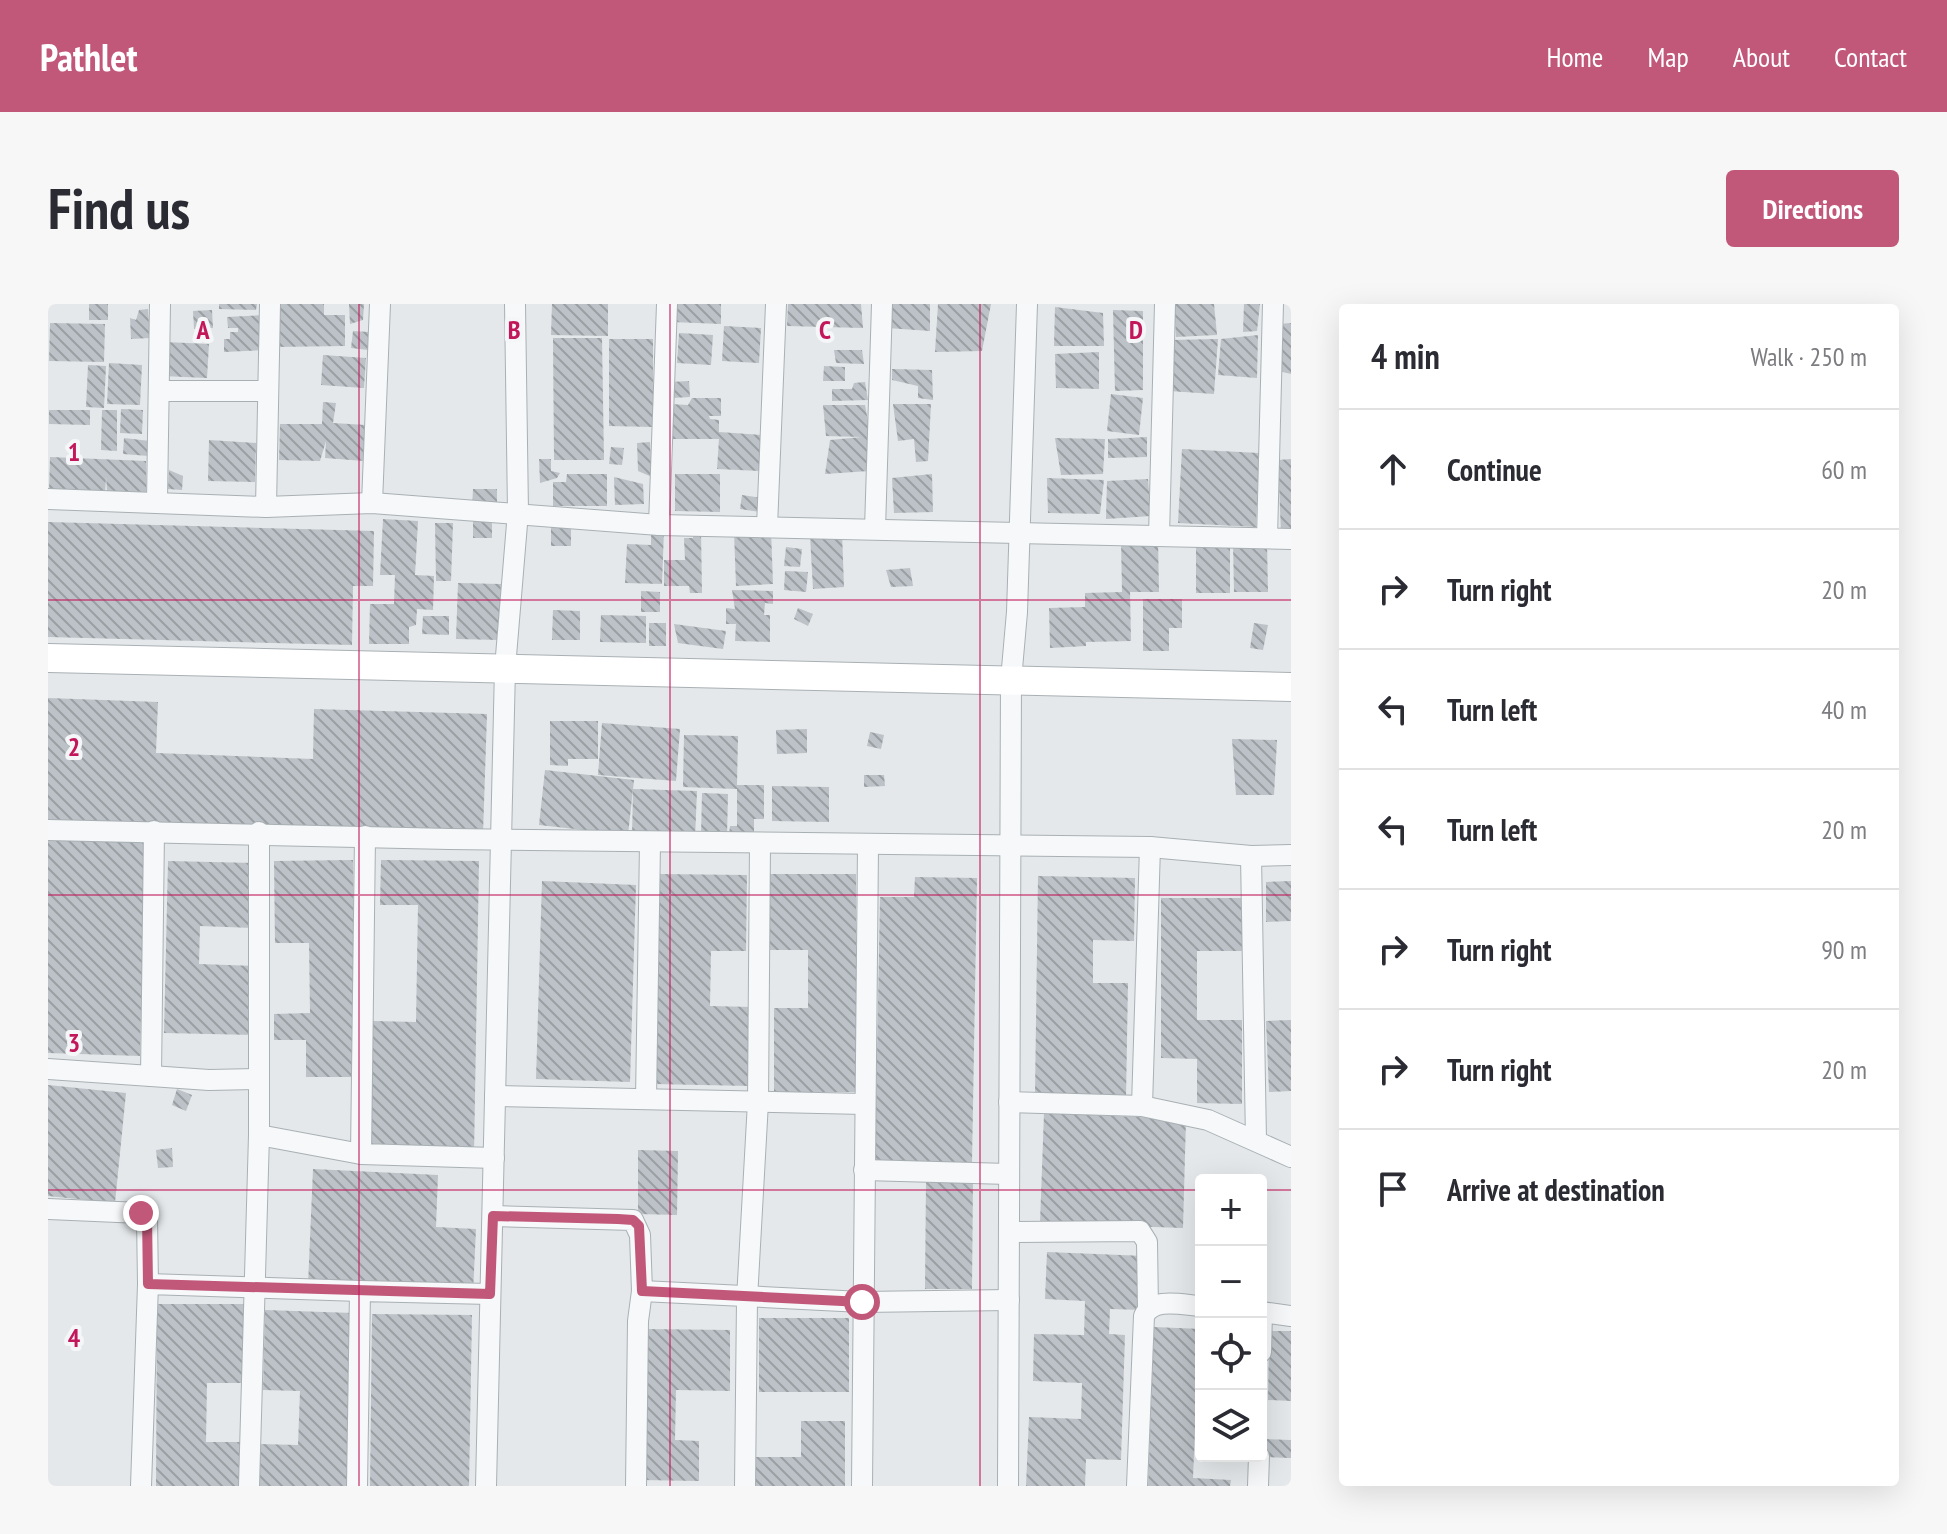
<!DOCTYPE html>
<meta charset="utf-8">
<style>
:root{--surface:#fff;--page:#f7f7f7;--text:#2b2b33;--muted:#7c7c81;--line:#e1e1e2;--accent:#c1587a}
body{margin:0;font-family:"PT Sans Narrow",sans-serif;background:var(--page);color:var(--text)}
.controls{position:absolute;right:24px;bottom:24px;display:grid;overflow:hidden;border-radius:8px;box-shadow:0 8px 32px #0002}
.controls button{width:72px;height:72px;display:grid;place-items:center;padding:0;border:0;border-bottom:2px solid var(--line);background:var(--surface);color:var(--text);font:40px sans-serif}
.stop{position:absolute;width:24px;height:24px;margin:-18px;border:6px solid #c1587a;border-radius:50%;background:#fff}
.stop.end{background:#c1587a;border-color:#fff;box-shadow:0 2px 8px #0008}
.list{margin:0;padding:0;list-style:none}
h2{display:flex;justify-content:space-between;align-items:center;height:104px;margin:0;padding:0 32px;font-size:34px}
h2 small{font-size:26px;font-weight:400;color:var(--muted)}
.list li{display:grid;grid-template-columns:52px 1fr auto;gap:24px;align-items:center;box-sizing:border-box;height:120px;padding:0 32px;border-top:2px solid var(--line)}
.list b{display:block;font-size:30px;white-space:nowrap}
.list em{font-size:26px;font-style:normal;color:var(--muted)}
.icon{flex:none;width:44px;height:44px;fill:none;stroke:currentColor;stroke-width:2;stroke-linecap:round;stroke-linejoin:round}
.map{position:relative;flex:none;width:1243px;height:1182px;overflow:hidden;border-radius:8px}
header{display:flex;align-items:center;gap:48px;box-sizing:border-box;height:112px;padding:0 40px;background:var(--accent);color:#fff}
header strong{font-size:38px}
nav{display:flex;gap:44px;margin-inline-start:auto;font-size:28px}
.intro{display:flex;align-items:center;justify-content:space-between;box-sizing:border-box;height:192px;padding:0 48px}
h1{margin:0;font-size:56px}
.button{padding:20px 36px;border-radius:8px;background:var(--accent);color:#fff;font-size:28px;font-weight:700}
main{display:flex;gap:48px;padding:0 48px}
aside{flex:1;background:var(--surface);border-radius:8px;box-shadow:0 8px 32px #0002}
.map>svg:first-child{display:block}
</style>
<header>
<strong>Pathlet</strong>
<nav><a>Home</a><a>Map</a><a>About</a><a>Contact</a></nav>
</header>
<div class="intro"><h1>Find us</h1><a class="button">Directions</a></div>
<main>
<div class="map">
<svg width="1243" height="1182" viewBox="0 0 1243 1182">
<defs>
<pattern id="building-back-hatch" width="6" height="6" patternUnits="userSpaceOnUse" patternTransform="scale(2)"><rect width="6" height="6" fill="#bcc2c7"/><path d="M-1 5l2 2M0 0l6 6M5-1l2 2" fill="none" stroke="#999fa3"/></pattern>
</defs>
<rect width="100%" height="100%" fill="#e4e8ea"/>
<g fill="url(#building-back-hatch)">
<rect x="41" y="0" width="19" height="16"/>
<path d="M171,0H209L208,6L171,5Z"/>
<path d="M226,0H276V11H297V42L227,43Z"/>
<path d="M301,0H316L315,16L302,20Z"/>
<path d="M504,0H560V32L503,31Z"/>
<path d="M625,0H673V20L624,18Z"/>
<path d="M740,0H813L815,24L739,22Z"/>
<path d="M842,0H882V27L839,24Z"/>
<path d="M890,0H943L934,47L887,48Z"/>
<path d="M1126,0H1166L1169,31L1128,33Z"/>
<path d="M1196,0H1212L1209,27L1195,28Z"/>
<path d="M1007,3L1055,9L1056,42H1006Z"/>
<path d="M100,5L102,34L83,35L82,14L88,16L91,6Z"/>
<path d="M164,6L165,24L146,25L145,7Z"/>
<path d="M1065,6L1095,7V86L1067,87Z"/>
<path d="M218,11L219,46L176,48V35H182V28H190V24H180L179,13Z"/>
<path d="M2,19L57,20L56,58L1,57Z"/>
<path d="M1243,19V70L1226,66L1230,20Z"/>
<path d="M676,22L713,24L711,59L674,57Z"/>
<path d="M305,27L321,28L320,46L303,44Z"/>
<path d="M631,29L665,31L663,61L629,59Z"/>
<path d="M1210,31L1209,74L1170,71L1173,35Z"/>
<path d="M505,34H554L556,156H506Z"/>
<path d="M561,35H605V123L561,122Z"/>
<path d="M1170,35L1166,90L1121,87L1122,36Z"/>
<path d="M117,38L161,40L159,74L115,72Z"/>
<path d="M786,46H814L816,60L788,59Z"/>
<path d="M1051,48V85L1008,84L1007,50Z"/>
<path d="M275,51L318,54L316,84L273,81Z"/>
<path d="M61,59L94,61L92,101L59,100Z"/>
<path d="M40,61L58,62L56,104L38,103Z"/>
<path d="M776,62L797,63V77H775Z"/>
<path d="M844,65L884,66L885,96L870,94V82L844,76Z"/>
<path d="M641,77L642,93L624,94L622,78Z"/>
<path d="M817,78L820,96L784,97V85H804L806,79Z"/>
<path d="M1063,90L1095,94L1091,131L1059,127Z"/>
<path d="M644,94H673V112H661L662,115L671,116V128L714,131L712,167L669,165L671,135H621V100L640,101Z"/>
<path d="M275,98L288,99L285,119L318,121L316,157L277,154L278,137L272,157L231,156L232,120H274Z"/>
<path d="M845,100H883L880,157L868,158L866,135L850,137Z"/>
<path d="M775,101H817L823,133H820L821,167L777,170L782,136L814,133L778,132Z"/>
<path d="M73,105L95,106L94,130L72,129Z"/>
<path d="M1,106H42V121L1,120Z"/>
<path d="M54,106H69V147L53,146Z"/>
<path d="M1099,133V153L1060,154V135Z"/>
<path d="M76,134L102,137L101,152L75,150Z"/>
<path d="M1007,134L1057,135L1055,170L1013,171Z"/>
<path d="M161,136L208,139L207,178L160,177Z"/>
<path d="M602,138L604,173L590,167L589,139Z"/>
<path d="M563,143L576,144L574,161L561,160Z"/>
<path d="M1134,145L1211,149L1208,223L1130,219Z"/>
<path d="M2,153L98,157V188L59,187L58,173L57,190L1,187Z"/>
<path d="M491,155H503V167L512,169L509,174L492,179Z"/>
<path d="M1243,155V229H1233L1230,156Z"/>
<path d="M121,166L135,172L134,186L120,185Z"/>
<path d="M519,170H559V202H505V178H518Z"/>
<path d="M627,170H672V208L627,207Z"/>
<path d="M884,170L885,208L846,209L844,174Z"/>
<path d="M566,173L595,180L596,200L567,201Z"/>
<path d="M999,174L1056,176L1052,210L1000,209Z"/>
<path d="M1100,175L1103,212L1058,215L1059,177Z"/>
<path d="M425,185H449V204H424Z"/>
<path d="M694,191L714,194L712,208L692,205Z"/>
<path d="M335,215L370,217L367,271L386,272L385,306L369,305L368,321L361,323V340H321L322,300H346L347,271H332Z"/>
<rect x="425" y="216" width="19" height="18"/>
<path d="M0,218L326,227L325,282H305L304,341L0,333Z"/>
<path d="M387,219H405L403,277H388Z"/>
<path d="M503,221L523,222V242H503Z"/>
<path d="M603,226H616L614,280L577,279L579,240L603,241Z"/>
<path d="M723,226L725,280L688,282L686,227Z"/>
<path d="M645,227H653L654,289H642L641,282H616V256H637L636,234H645Z"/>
<path d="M794,229L796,283L765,285L762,231Z"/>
<path d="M1110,235L1111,288H1082L1083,337L1038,338V342L1002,344L1001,304L1037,303V289L1074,288L1073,236Z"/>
<rect x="1148" y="237" width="34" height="52"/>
<path d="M1185,239H1219L1220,288H1186Z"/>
<path d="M738,243L754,245L752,263L736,262Z"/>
<path d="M862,264L865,282L843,283L838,266Z"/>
<path d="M737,267L760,268L758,288L736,286Z"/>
<path d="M410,279L453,280L451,336L408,335Z"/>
<path d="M684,286L725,287V300L717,299L716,311H722V338L687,337L688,320H678V304L687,305Z"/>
<path d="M593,287L612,288V308H593Z"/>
<path d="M1095,295H1134V324H1121V347H1095Z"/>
<path d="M750,304L765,310L760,322L746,315Z"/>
<path d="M505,306L532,307V336H504Z"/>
<path d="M553,311L598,312V339L552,338Z"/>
<path d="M375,312H401V331L374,330Z"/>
<rect x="601" y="319" width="17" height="23"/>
<path d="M1206,319L1220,321L1215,346L1202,344Z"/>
<path d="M626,320L678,327L675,345L630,339Z"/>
<path d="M0,394L110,398L108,449L265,455L266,405L439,410L435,530L0,516Z"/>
<path d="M502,417H550V455H520V462L502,461Z"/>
<path d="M554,419L632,425L628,477L550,471Z"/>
<path d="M759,425V449L729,450L728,426Z"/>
<path d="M822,428L836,431L833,445L819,442Z"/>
<path d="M636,431L690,432L689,481H716V515H706V530H681L682,522H689V485L635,483Z"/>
<path d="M1184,435L1229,436L1226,491H1188Z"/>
<path d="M497,466L586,476L580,531L491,521Z"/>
<path d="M816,471H836L837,482L816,483Z"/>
<path d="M724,482L781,483V518L724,517Z"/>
<path d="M585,485L649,487L647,534L584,533Z"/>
<path d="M654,489L680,490L679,533L653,532Z"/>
<path d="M0,531L97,534L92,752L0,749Z"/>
<path d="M305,556L307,773H258V736H226V710L262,709L261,639H227L226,557Z"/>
<path d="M333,556L431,557L426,851L323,849L325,717L368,718L370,601H332Z"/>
<path d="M120,557L207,559L205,624L152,622L151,660L208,662L207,731L116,729Z"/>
<path d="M611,570L699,571L698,647H663L662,702L704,703L702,782L607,780Z"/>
<path d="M722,570H808V788H726V704H760V646H722Z"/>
<path d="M990,572L1087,574L1086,637L1045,636V679H1080L1078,793L987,791Z"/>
<path d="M867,573L929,574L924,859L827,857L832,593H866Z"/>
<path d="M494,577L588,581L582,778L488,775Z"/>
<path d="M1243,577V617L1218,618V578Z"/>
<path d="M1113,594H1199V647H1149V716H1194V800L1149,799V755L1113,754Z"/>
<path d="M1243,716V787L1221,788L1218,717Z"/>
<path d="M0,781L78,789L67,899L0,892Z"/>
<path d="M129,785L144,791L138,807L124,801Z"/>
<path d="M996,809L1138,815L1135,924L992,919Z"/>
<path d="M124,844L125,863L110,864L108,846Z"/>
<path d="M590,846L630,847L629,911L590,910Z"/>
<path d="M265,865L390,871L388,923L428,925L425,989L260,981Z"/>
<path d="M878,877H925L924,985H877Z"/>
<path d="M999,948L1097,952L1096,1006L1062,1005L1061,1030L1077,1031L1073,1156L1038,1155L1037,1182H978L981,1113L1033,1115L1034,1079L985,1077L986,1030L1036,1031L1037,997L997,995Z"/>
<path d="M109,1000H196V1079H159L158,1138H192L191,1182H108Z"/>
<path d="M217,1006L305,1009L300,1182H210L212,1140L250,1141L252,1087L215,1086Z"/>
<path d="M324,1010L424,1011L421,1182H322Z"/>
<rect x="711" y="1014" width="90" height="74"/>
<path d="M1106,1023L1153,1025V1101H1148L1145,1174L1183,1176L1182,1182H1100Z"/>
<path d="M596,1025L682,1026V1087L628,1086L627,1136L651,1137V1177L593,1176Z"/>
<path d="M1221,1027H1243V1097L1220,1096Z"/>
<path d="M753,1117H797V1182H706V1153H753Z"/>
<path d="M1216,1135L1243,1136V1154L1215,1153Z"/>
</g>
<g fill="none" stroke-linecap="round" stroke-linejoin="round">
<g stroke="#a9b0b4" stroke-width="22">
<g id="minor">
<path d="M111,87H220"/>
<path d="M0,195L218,203L324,199L611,221L1243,235"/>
<path d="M109,197L112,0"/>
<path d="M324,199L332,0"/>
<path d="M218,203L222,0"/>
<path d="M611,221L619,0"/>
<path d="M719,223L728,0"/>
<path d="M827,225L834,0"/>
<path d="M1111,232L1117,0"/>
<path d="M1219,234L1225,0"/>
<path d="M0,526L401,535L1102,543L1203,552L1243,551"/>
<path d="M211,528V831L313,850"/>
<path d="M317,532L313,850L446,854"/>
<path d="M1203,552L1208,836"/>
<path d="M0,765L161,776L211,775"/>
<path d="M103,772L106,527"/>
<path d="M447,792L816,800"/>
<path d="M598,795L602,540"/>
<path d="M961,798L1094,802L1102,543"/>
<path d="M1094,802L1160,816L1243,853"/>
<path d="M816,866L961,870"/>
<path d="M0,905L93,909L99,913L100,980"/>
<path d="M445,912L585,916L592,931L594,987"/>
<path d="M961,928L1092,927L1099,938L1100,1004"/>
<path d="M1213,1008L1243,1012"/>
<path d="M1213,1048L1214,1008"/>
<path d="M93,1182L100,980L312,987"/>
<path d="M201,1182L211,831"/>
<path d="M309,1182L312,987L442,990"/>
<path d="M438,1182L457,364L470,208L467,0"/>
<path d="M588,1182L590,1017L594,987L814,998L961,996"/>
<path d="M697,1182L699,995L710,798L712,540"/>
<path d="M814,1182L820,542"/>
<path d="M960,1182L963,376L969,308L979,0"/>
<path d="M1089,1182L1096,1012C1105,993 1134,1001 1153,1002"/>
<path d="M1210,1182L1211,1152"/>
</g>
</g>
<g stroke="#a9b0b4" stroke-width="30">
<path id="secondary" d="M0,354L1243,383"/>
</g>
<use href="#minor" stroke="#f6f8f9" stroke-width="20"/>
<use href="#secondary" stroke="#fff" stroke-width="28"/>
</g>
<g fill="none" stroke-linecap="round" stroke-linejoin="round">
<path stroke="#c1587a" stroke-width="10" d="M93,909L99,913L100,980L442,990L445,912L570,915L585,916L591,922L594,987L814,998"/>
</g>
<path fill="none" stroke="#c2185b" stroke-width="2" stroke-opacity="0.55" d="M311,0V1182M622,0V1182M932,0V1182M0,296H1243M0,591H1243M0,886H1153M1213,886H1243"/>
<g font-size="26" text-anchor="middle" font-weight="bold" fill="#c2185b" stroke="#f4f6f8" stroke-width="8" stroke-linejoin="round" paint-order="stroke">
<text x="155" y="35">A</text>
<text x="466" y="35">B</text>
<text x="777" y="35">C</text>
<text x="1088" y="35">D</text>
<text x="26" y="157">1</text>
<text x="26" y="452">2</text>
<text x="26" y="748">3</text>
<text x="26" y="1043">4</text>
</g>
</svg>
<div class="controls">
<button>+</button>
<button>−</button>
<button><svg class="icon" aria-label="locate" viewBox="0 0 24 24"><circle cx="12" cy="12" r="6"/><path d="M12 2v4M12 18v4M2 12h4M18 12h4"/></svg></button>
<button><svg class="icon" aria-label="layers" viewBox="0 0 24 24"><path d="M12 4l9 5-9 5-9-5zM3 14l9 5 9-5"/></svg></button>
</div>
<div class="stop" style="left:814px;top:998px"></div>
<div class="stop end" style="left:93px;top:909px"></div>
</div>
<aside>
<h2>4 min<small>Walk · 250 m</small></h2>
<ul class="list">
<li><svg class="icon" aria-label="ahead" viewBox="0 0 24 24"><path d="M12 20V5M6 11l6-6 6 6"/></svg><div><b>Continue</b></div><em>60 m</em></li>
<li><svg class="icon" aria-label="right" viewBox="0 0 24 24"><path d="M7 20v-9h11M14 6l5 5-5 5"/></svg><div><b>Turn right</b></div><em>20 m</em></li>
<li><svg class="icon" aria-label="left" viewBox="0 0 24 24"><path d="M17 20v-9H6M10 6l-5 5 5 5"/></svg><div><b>Turn left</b></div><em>40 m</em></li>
<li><svg class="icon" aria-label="left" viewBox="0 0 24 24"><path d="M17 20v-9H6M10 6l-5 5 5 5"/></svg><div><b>Turn left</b></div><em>20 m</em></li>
<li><svg class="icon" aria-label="right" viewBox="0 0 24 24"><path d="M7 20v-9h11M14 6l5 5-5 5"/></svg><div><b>Turn right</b></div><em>90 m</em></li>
<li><svg class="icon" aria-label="right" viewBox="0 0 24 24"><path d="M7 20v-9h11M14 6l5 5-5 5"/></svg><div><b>Turn right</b></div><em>20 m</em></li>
<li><svg class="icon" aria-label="arrive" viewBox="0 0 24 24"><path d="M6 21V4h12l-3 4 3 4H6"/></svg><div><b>Arrive at destination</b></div></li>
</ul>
</aside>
</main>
